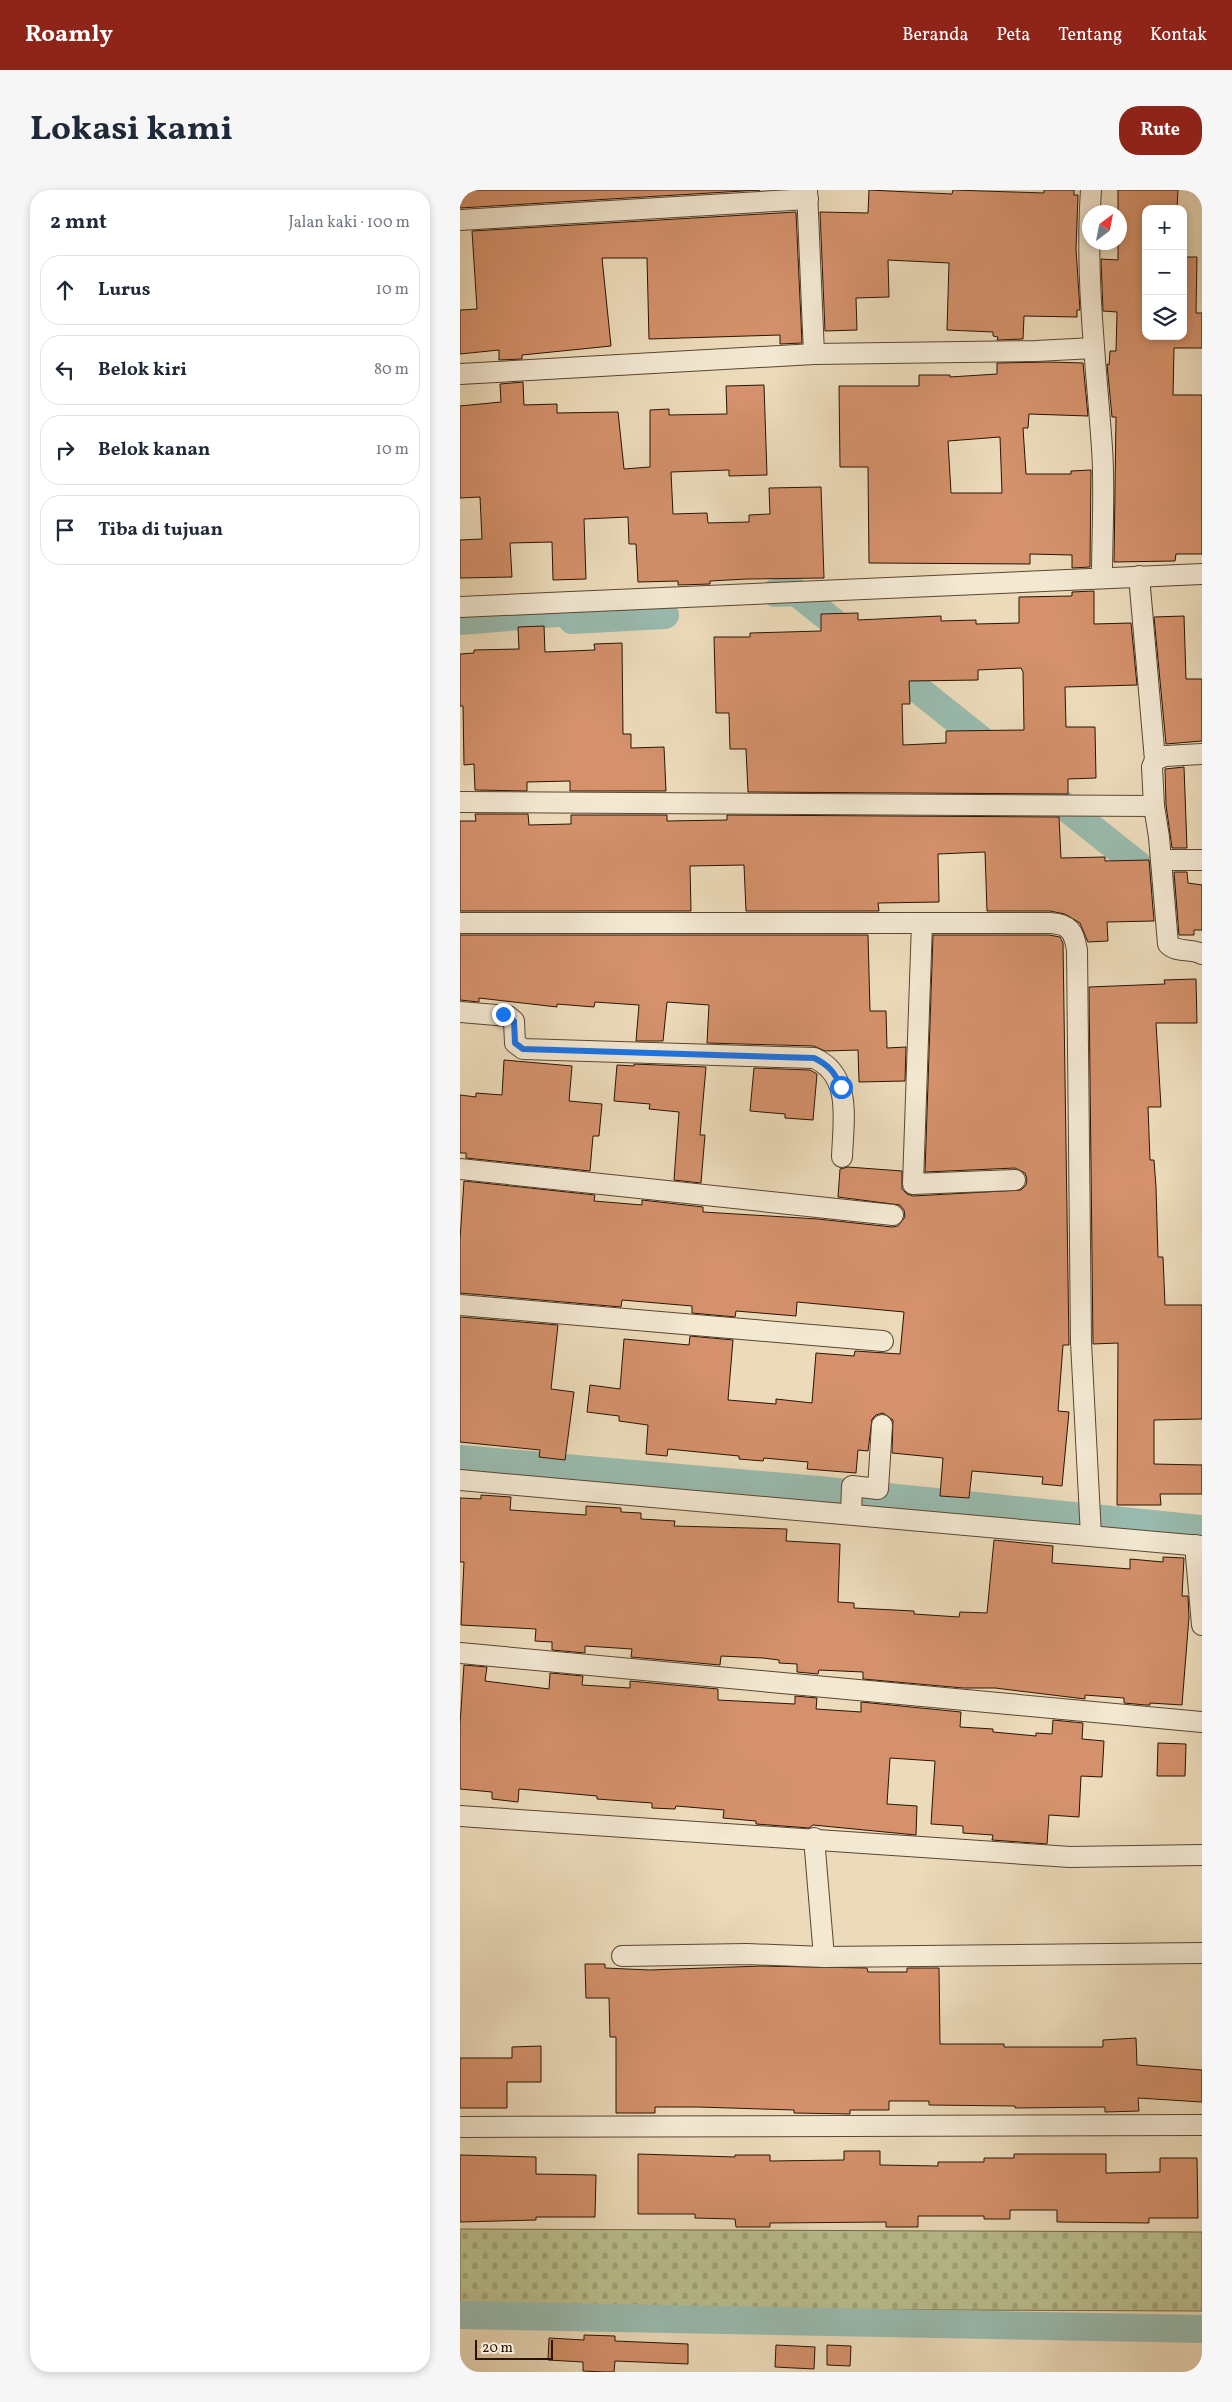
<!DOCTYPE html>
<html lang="id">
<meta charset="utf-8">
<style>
:root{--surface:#fff;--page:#f6f6f7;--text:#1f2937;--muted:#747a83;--line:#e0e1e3;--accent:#8f2418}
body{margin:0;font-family:Vollkorn,serif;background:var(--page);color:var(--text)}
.controls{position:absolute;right:15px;top:15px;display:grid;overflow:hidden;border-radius:10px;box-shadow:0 2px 8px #0003}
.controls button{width:45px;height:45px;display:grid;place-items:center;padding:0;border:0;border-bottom:1px solid var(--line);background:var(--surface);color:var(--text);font:25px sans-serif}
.compass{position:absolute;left:622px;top:15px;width:45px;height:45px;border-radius:50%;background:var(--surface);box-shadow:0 2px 8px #0003;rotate:32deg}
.scale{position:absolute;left:15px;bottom:12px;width:78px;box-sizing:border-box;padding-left:5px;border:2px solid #2a1403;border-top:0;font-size:14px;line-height:18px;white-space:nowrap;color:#2a1403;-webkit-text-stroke:4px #f3e8d2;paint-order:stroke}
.stop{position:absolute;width:15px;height:15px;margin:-11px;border:4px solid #1a73e8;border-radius:50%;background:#fff}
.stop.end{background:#1a73e8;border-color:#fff;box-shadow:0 1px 5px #0008}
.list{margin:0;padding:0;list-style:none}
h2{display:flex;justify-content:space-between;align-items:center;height:65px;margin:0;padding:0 20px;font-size:21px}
h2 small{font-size:16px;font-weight:400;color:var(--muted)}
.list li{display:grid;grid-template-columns:32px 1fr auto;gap:15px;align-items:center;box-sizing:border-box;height:70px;margin:0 10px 10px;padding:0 10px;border:1px solid var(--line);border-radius:20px}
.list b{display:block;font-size:19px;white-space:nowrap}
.list em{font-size:16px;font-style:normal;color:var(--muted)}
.icon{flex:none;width:28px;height:28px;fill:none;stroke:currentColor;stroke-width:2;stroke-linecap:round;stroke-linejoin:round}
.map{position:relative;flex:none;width:742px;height:2182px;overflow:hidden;border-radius:20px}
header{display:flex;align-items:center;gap:30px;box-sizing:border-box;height:70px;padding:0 25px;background:var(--accent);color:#fff}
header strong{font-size:24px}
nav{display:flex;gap:28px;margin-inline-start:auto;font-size:18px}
.intro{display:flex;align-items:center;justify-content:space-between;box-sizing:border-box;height:120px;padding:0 30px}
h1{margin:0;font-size:35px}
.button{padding:12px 22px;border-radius:20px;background:var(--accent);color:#fff;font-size:18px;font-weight:700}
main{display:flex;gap:30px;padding:0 30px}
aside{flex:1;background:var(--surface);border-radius:20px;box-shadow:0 2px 8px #0003}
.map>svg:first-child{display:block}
</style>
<header>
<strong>Roamly</strong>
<nav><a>Beranda</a><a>Peta</a><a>Tentang</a><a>Kontak</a></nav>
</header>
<div class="intro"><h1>Lokasi kami</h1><a class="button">Rute</a></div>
<main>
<aside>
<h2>2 mnt<small>Jalan kaki · 100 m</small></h2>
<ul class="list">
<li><svg class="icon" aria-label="ahead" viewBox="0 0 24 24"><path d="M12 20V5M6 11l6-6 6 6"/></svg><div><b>Lurus</b></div><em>10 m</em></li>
<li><svg class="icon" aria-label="left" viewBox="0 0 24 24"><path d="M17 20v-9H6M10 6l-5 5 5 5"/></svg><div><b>Belok kiri</b></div><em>80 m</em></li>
<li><svg class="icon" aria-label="right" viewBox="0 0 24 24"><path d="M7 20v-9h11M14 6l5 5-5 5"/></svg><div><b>Belok kanan</b></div><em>10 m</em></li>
<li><svg class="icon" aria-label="arrive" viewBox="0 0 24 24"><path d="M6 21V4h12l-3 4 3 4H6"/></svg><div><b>Tiba di tujuan</b></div></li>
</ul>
</aside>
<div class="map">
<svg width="742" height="2182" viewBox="0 0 742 2182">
<defs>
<pattern id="cemetery-stones" width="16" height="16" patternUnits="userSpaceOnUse" patternTransform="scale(1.25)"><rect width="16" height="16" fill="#babf8e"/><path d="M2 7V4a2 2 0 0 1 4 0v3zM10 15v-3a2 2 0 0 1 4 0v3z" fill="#a0a379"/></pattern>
</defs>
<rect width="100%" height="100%" fill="#ecdbba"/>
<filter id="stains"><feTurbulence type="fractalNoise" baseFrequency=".004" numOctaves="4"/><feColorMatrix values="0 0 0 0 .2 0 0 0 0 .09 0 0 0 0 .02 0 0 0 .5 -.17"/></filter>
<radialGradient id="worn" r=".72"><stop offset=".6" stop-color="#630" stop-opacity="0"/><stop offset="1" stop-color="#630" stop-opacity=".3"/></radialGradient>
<path fill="url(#cemetery-stones)" stroke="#726a48" d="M0,2039L742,2042V2121L0,2118Z"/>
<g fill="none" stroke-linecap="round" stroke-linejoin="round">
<g stroke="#99bbaf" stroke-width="28">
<path d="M315,403L336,402L742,726"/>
<path d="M112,430L205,425"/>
<path d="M0,431L133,420"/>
<path d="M0,1269L358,1300L742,1339"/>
<path d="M0,2125L742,2139"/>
</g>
</g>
<g fill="#d4916b" stroke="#2a1403" fill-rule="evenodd">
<path d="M0,0H300L0,18Z"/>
<path d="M409,0L492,4L493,0L584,3V0H614V5H618L616,59L620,120H617V127L564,126L563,149L537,150L538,147L533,146V142L487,140L489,73L428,70L429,107L396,108L397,140L365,141L360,22L408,23Z"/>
<path d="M658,0H718L717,19H686V146H723V23V67H737L736,123H742V158H714L713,205H742V364H716L715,371L654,372L656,227H652L647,174L649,175L650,161H656L657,122L643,121L641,69L658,70Z"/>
<path d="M336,22L342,153L320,154V145L189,149L187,68H142L151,156L62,165V169L39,170V160L0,164V120L17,119L12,41Z"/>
<path d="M590,172L623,173L628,226L569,224L568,238H563L566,284H611V281L631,280L630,377L612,378V365L570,364V374L409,373L408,277H380L379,196H459V185H490V187L537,184V173ZM540,247L542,303H491L488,251Z"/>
<path d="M63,192L64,215L97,214V223L158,222L164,279L190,277V220L209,219V225L267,224L266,196L304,195L307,285L269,286V280L211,282L213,324L247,323L248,333L289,332V325L310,324L309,298L361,297L364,388L287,389L250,391V394L218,395V391L178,392L176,354H169L168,327L124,329L126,389L93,390L92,352L50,353L52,387L0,388V350L22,349L20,307L0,308V216L41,212L40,194Z"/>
<path d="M634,401V434L671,433L677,495L605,497L606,537H635L636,588L608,589V604L288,602L286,559H270L269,523H256L254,447H290V443L361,441V424L398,423V430L481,426V431L516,430V434L559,433V407L612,406V402ZM561,478L563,482L564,540L486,541V553L443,555L442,514H450L449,491L518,490V480Z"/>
<path d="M724,426L726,489H742V551L706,554L694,427Z"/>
<path d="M84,436L85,462L135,460L134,454L162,453L163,544H171V558L204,557L206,601H110V591L67,592V601L15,600L14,574L4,575L3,516H0V464L14,463V460L59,459L58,437Z"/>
<path d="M724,577L727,658H712L706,615L705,579Z"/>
<path d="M15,624H68L69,635L111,634V625H207V631L267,630V625L599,627L601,668L645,667V671L689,670L694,731L647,732L648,751L628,752L620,733L605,724L590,721H527L525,662L478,664L479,712L418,713L419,721H286L284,675L230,676L231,721H0V631H16Z"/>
<path d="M714,682H727L728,693L742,695V740H734V745H719Z"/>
<path d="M0,745H408L410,821H426L427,858L446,857L445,891L399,892L398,860L365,861L354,856L247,853L249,815L207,812L203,851H176L179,815L135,812L134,817L97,814V817L19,808V812L0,810Z"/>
<path d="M473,745H589L600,747L603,753L609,1155H603L598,1221L609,1222L602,1296L582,1294L583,1287L512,1281L509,1308L480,1306L483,1268L432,1263L433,1230L423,1223L416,1225L412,1229L408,1261L398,1260L396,1283L347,1279L348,1272L304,1268L303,1271L279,1269V1266L208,1259L207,1266L186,1264L188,1235L159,1231V1226L127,1222L130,1195L160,1199L164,1149L229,1155L230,1146L273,1150L268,1210L316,1214V1209L352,1213L356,1163L394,1166L395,1161L440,1164L444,1122L337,1112L336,1126L276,1121L275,1127L232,1123V1116L162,1110L161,1117L0,1103V1049L4,991L135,1005L134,1011L182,1015V1010L243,1017V1022L358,1029L432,1037L438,1036L445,1027L444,1020L440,1015L378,1007L380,979L388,977L442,981V999L447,1004L453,1006L561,1000L566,995L567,989L565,983L555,978L465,982Z"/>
<path d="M736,789L737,833H696L701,917H688L690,970H694L696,997L698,1067H703L705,1115H742V1229L694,1230V1274L742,1275V1304H700L701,1315H657L658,1153L633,1154L629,797L705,794L704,790Z"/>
<path d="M44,870L112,876L109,911L142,914L139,946H133L130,981L6,968V963H0V905L16,907V903L42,905Z"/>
<path d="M174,874L246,877L240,945H245L241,993L214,990L219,922L189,919L190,914L154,911L157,875L174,876Z"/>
<path d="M294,878L350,880L357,884L353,930L325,928V924L290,921Z"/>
<path d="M0,1127L98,1135L91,1199L114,1202L105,1270L79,1267L80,1260L0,1252Z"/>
<path d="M21,1305L51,1307L50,1320L126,1325V1316L161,1318V1322L181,1323V1329L215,1331L214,1336L327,1339L326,1351L380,1354L378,1412L394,1413V1418L454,1421V1424L499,1427L500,1422L527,1423L534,1350L593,1356L592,1373L670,1379V1369L703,1372V1367L724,1368L722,1406H728L729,1427L722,1515L690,1513V1515H686L664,1513V1508L625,1505V1509L535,1498H503L403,1489V1482L359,1480L358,1484L337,1482V1474L319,1473V1470L303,1468L261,1466L260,1475L171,1467L172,1459L125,1456V1463L92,1460V1452L75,1451L76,1439L1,1435L4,1372H0V1308L21,1309Z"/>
<path d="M4,1475L27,1477L25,1491L89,1499L90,1483L123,1486L122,1495L170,1498V1491L258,1499V1510L335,1514V1506L357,1508L356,1519L401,1522V1512L501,1522L500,1537L533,1539V1542L576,1546V1543L592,1544L593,1530L623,1533L622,1549L644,1551L642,1587L621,1586L619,1627L589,1625L587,1654L532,1650L533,1645L503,1643V1636L471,1634L475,1571L430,1568L427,1614L457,1616L456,1645L353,1635L349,1638L296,1634V1631L263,1628L264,1620L216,1616L215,1619L192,1618V1613L137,1609V1606L59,1599L58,1612L32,1609V1602L0,1599V1534Z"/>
<path d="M698,1553L726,1554L725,1586H697Z"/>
<path d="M125,1774H145V1778L190,1780L301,1776L407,1778L408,1782H447V1778H479L480,1854H544V1857H643V1850L676,1848L677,1875L742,1880V1912L678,1908L679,1921L645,1922V1917L555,1918V1916L469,1915V1911H429V1920H390V1924L334,1923V1920L238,1917H195V1923H156V1847H150L149,1808H126Z"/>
<path d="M81,1856V1892H47V1918H0V1868H52V1857Z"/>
<path d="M384,1961H420V1975L478,1976V1972H524V1968H554V1964H646V1983L700,1982V1968H737L738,2028H689V2033L597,2032V2020H550V2029H524V2026H458V2037H426V2032L310,2033V2037H276L275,2029L235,2028V2024H178V1964L275,1967V1965H310V1971L384,1970Z"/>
<path d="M0,1965L76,1967V1984L136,1985L135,2027H76V2030L0,2032Z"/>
<path d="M124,2145L155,2146V2151L228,2154V2174L155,2171L154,2182H144L123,2181V2172L88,2170L89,2148L124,2150Z"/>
<path d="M316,2155L355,2157L354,2179L315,2177Z"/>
<path d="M367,2155L391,2156L390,2176L367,2175Z"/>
</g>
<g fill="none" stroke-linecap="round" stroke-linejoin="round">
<g stroke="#5a4631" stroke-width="22">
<g id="minor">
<path d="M347,0L354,164"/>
<path d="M631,0C625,86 636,172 642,258C645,300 642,344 642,387"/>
<path d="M0,30L348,9"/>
<path d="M0,184L354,164L576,161L634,158"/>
<path d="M679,386L695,570"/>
<path d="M0,417L742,384"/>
<path d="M0,612L694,616L699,647L708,754C716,763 731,758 742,764"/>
<path d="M694,616L692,577L695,570L705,566L742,564"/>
<path d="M701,670H742"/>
<path d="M0,733H590C610,734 614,742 617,760L621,1152L631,1346"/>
<path d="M462,733L453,994L555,990"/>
<path d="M0,822L48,826L54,831L55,853L63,859L354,868C393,885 383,933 382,967"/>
<path d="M0,979L433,1025"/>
<path d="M0,1115L423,1151"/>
<path d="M0,1290L742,1356"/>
<path d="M391,1324L392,1296L418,1299L422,1235"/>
<path d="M735,1355L742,1435"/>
<path d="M0,1463L742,1532"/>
<path d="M0,1626L610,1667L742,1665"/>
<path d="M354,1648L364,1767L742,1763"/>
<path d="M162,1766L287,1764L364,1767"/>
<path d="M0,1937L742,1935"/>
</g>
</g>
<use href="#minor" stroke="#f3e8d2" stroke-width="20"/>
</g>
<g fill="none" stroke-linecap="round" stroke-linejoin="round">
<path stroke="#1a73e8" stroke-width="6" d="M43,824L54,831L55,853L63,859L354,868C369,875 375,883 381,897"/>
</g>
<rect width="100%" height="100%" filter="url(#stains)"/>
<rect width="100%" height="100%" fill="url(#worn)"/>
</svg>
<div class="controls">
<button>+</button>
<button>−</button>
<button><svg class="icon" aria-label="layers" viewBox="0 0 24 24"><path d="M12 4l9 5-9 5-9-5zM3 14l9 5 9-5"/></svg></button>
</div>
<svg class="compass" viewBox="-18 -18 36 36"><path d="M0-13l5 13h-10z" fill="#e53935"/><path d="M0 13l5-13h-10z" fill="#747a83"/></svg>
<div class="scale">20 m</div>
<div class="stop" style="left:381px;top:897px"></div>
<div class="stop end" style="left:43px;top:824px"></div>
</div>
</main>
